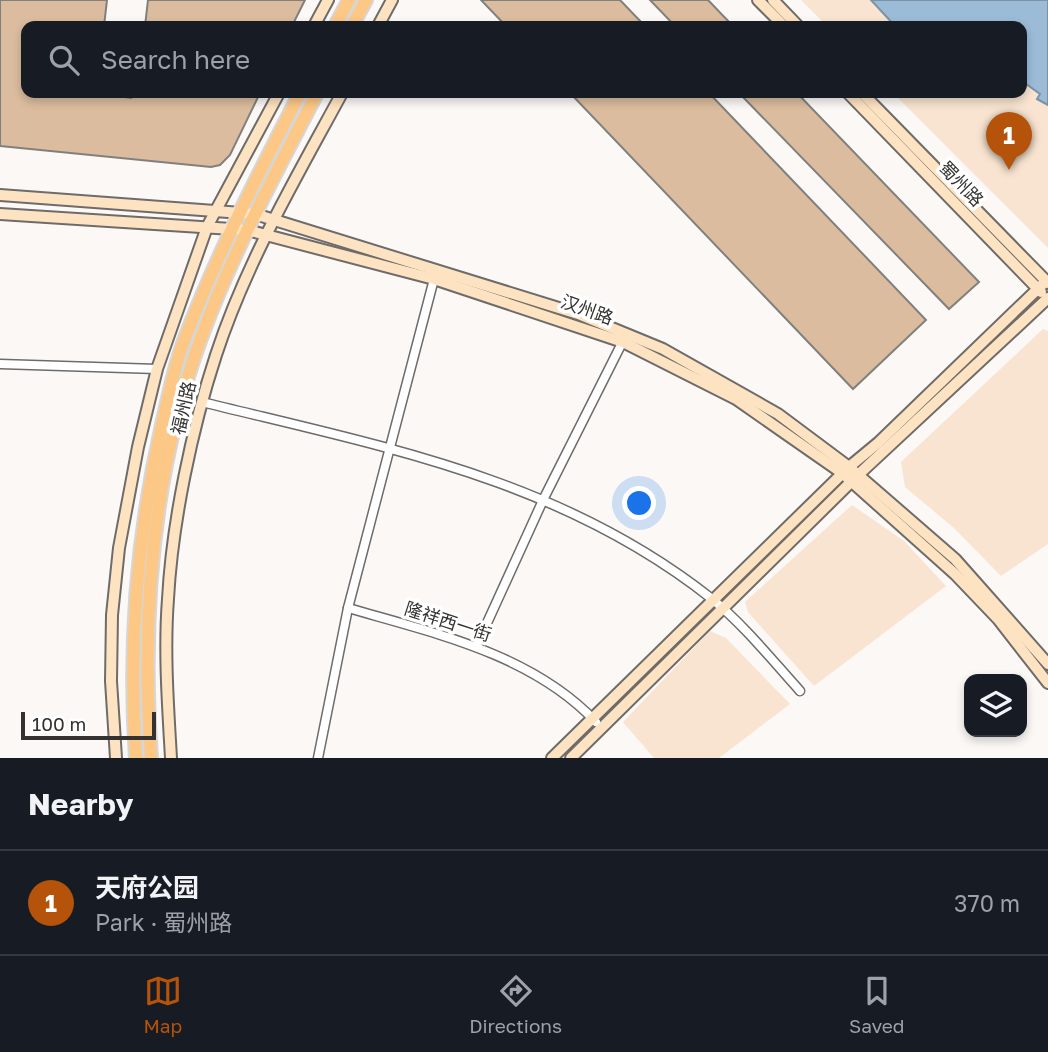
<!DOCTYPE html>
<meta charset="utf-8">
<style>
:root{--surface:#171b24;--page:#242831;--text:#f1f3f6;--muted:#9ea1a6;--line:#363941;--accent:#b45309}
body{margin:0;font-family:"Golos Text","Noto Sans SC",sans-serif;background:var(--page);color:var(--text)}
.controls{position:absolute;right:21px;bottom:21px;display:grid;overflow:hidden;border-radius:14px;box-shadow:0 4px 10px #0003}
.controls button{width:63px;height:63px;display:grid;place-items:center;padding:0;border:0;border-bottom:2px solid var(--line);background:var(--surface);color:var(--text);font:35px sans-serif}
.scale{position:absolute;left:21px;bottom:18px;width:135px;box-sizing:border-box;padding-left:7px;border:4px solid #333231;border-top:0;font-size:19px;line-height:24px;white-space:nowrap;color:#333231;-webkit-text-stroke:5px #fff;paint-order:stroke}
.you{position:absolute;left:640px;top:504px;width:24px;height:24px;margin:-18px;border:5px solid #fff;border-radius:50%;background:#1a73e8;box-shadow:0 0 0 10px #1a73e833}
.badge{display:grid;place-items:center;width:46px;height:46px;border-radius:50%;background:var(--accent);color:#fff;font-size:23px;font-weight:700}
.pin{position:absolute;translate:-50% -58px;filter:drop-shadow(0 2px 4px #0008)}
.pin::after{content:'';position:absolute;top:37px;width:24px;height:21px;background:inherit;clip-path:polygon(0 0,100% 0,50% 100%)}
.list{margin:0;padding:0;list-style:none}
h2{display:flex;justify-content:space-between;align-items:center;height:91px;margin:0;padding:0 28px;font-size:30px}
h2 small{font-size:23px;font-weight:400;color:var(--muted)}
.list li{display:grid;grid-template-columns:46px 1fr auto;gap:21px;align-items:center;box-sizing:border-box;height:105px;padding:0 28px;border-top:2px solid var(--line)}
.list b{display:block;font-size:26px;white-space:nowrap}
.list p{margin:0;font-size:23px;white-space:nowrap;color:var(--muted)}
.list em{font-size:23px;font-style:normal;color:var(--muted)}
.icon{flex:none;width:38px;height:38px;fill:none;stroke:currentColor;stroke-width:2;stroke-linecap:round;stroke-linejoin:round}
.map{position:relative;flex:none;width:1048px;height:758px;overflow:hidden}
.search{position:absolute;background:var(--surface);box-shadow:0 4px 10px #0003;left:21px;right:21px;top:21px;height:77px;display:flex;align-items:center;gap:18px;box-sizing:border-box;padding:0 24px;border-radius:14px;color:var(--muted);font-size:26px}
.sheet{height:196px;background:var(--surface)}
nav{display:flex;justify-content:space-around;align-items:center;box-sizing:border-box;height:98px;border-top:2px solid var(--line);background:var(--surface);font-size:19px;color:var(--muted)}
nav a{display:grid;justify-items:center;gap:4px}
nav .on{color:var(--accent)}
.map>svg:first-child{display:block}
</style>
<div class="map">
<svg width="1048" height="758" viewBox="0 0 1048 758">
<rect width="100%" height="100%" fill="#fbf8f6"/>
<g fill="#f8e4d0">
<path d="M801,0H1048V248L893,93H1022V26H827Z"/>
<path d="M1043,329L1048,331V544L1001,576L955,529L905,487L901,462Z"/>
<path d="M852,505L904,541L946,586L814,686L748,612L745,602Z"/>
<path d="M710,631L726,638L790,704L719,758H654L623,722Z"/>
</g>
<path fill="#9bbbd7" stroke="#7c92a5" stroke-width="2" d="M871,0H1048V105L1037,99L1040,94L1022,81V26H895Z"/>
<g fill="#dbbc9e" stroke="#82807d" stroke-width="2">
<path d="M0,0H107L104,26H26V93H99L131,98L138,93H260L230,155L220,165L211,167L0,146Z"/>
<path d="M148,0H305L292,26H145Z"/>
<path d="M481,0H620L645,26H506Z"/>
<path d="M650,0H708L733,26H675Z"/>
<path d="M570,93H709L926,320L853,389Z"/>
<path d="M739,93H797L979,282L949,309Z"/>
</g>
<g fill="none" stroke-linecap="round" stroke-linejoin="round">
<g stroke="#6e6c6a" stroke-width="11">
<g id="street">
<path d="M0,364L157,369"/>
<path d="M202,402C384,447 561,479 712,599C745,626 772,660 800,691"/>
<path d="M348,608C434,633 532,654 596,722"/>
<path d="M477,645L544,498L624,339"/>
<path d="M318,758L348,608L434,279"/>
</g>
</g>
<g stroke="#6e6c6a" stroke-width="14">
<g id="secondary">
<path d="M758,0L784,26"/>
<path d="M773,0L798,26"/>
<path d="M314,26L328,0"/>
<path d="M378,26L392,0"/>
<path d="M848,93L1041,292"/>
<path d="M862,93L1048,283"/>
<path d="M0,195L255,214L578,314L663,349L778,414L849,467L955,559L1048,664"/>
<path d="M0,214L247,230L434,279L623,342L736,399L842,473L955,574L998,619L1048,683"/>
<path d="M116,758L111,681L112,615L119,548L138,447L157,369L207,227L279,93"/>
<path d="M171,758C168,706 164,651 168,599C172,523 192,428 216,355C246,263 296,178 342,93"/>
<path d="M552,758L849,467L878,443L1046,281"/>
<path d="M571,758L858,475L1048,298"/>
</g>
</g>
<g stroke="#d6d6d6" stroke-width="16">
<g id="primary">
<path d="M335,26L349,0"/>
<path d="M352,26L366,0"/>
<path d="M136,758C128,646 137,535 162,425C169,395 175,362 187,333C219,250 260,171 300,93"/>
<path d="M151,758C141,617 152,472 201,338C232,253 276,173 317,93"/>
</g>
</g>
<use href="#street" stroke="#fff" stroke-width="8"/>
<use href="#secondary" stroke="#fee3c2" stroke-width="10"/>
<use href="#primary" stroke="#fdc886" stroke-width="12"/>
</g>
<g text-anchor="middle" stroke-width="7" stroke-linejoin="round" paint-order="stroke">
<g font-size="18" fill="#333231" stroke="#fff">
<text transform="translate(961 184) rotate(46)" y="6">蜀州路</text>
<text transform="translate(587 310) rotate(20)" y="6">汉州路</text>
<text transform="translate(184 408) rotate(-77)" y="6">福州路</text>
<text transform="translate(448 622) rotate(18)" y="6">隆祥西一街</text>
</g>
</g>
</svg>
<div class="controls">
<button><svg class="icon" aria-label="layers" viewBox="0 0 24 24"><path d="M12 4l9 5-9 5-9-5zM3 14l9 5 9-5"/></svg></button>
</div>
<div class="scale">100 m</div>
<div class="you"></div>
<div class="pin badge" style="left:1009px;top:170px">1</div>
<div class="search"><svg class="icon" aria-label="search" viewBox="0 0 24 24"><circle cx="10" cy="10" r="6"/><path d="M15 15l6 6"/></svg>Search here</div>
</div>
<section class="sheet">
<h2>Nearby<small></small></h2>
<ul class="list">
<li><span class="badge">1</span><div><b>天府公园</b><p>Park · 蜀州路</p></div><em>370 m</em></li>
</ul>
</section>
<nav>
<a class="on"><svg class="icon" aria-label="map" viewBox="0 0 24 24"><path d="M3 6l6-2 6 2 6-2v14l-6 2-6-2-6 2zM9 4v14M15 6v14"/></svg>Map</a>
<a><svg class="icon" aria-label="directions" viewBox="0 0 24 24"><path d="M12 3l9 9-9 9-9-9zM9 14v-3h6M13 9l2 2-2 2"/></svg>Directions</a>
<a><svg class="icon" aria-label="saved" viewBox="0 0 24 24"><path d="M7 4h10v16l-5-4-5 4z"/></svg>Saved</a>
</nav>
